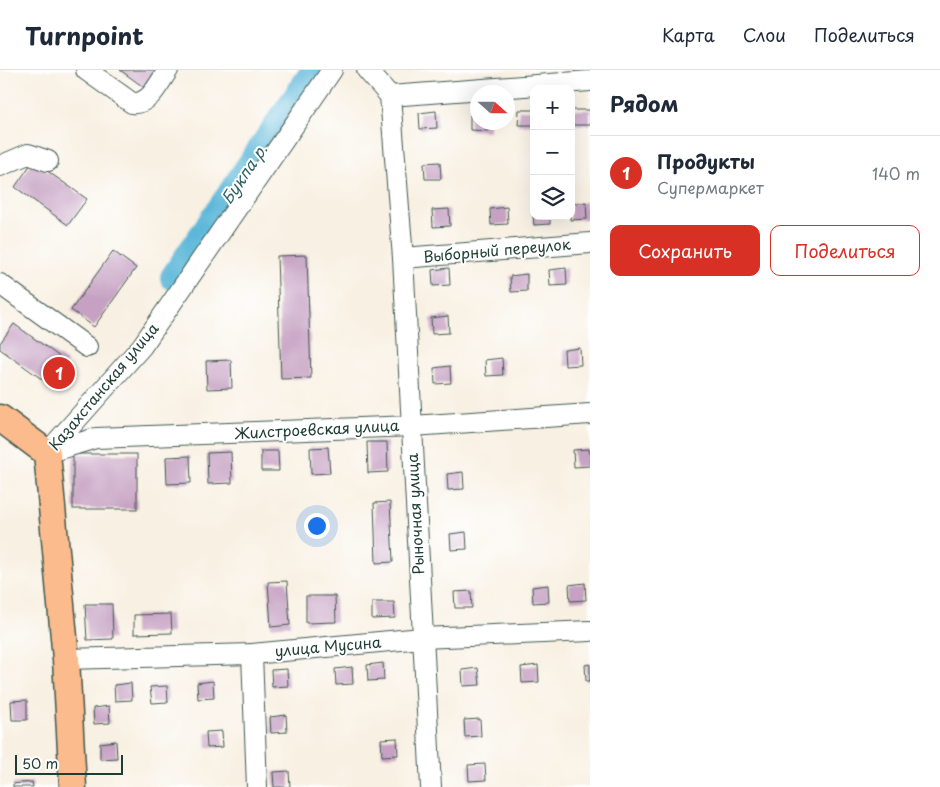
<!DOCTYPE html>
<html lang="ru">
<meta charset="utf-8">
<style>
:root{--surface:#fff;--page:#f6f6f7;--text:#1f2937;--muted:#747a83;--line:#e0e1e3;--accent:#d93025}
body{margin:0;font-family:"Playpen Sans",sans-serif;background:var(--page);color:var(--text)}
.controls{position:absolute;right:15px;top:15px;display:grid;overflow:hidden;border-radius:10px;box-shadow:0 5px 20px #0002}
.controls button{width:45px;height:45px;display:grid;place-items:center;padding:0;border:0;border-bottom:1px solid var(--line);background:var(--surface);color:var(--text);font:25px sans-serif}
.compass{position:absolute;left:470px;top:15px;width:45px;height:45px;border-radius:50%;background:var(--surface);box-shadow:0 5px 20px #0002;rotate:111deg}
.scale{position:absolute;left:15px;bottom:12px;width:108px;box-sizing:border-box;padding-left:5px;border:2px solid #1f3d34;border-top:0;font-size:14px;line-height:18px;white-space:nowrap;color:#1f3d34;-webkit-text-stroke:4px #fff;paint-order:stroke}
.you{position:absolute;left:316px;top:455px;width:18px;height:18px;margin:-12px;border:4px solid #fff;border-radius:50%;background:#1a73e8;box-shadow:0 0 0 8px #1a73e833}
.badge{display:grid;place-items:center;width:32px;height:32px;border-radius:50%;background:var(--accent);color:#fff;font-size:16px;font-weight:700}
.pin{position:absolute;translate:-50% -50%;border:2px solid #fff;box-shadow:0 1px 5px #0006}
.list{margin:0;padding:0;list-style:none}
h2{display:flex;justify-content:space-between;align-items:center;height:65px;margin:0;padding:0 20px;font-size:21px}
h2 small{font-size:16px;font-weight:400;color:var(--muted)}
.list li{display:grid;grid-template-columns:32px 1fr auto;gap:15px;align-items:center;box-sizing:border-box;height:75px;padding:0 20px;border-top:1px solid var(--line)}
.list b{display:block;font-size:19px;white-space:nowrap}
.list p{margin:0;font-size:16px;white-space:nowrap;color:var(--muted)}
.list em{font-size:16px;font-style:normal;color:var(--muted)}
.actions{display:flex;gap:10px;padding:15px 20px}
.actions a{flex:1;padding:11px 0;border:1px solid var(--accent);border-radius:10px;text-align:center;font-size:18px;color:var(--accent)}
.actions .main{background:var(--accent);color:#fff}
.icon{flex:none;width:28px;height:28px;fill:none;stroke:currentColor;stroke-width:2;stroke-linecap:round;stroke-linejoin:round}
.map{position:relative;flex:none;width:590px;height:717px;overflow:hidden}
header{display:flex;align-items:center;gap:30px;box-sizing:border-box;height:70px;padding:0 25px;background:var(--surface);border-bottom:1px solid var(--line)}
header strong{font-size:24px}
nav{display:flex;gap:28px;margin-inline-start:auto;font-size:18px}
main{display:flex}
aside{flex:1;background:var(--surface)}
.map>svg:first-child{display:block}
</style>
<header>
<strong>Turnpoint</strong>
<nav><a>Карта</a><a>Слои</a><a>Поделиться</a></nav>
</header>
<main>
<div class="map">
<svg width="590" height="717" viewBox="0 0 590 717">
<rect width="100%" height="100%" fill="#fff"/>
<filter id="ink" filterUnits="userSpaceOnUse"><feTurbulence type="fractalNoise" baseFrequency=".02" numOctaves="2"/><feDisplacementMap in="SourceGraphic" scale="10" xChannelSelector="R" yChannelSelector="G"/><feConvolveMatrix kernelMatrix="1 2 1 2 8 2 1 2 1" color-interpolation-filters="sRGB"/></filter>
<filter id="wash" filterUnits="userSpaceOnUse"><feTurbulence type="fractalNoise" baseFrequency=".0096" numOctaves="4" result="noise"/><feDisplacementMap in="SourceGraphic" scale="20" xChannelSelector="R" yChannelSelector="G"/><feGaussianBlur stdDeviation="1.12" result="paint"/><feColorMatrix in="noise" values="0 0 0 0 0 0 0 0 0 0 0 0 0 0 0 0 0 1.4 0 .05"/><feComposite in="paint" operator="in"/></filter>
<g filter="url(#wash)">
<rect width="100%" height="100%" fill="#f8f0e2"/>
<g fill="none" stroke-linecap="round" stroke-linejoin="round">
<path stroke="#5bb7d9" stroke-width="26" d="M173,207L314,0"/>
</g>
<g id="blocks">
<g fill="#c6a1c3">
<path d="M120,0H164L149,21Z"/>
<path d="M519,40H534V55H518Z"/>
<rect x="571" y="40" width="19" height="15"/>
<path d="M436,41L437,58L420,59L419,43Z"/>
<path d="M470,45H478V52H489V61L470,60Z"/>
<path d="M33,91L87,129L68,155L15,117Z"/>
<path d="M440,92L441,109H425L424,93Z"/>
<path d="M586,132L587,149L570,150L571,134Z"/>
<path d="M507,137L508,154L491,155L490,139Z"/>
<path d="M449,139L450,156L433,157L432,140Z"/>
<path d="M533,146H550V154L534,155Z"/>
<path d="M113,181L136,198L94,257L71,240Z"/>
<path d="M307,185L311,308L281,309L277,186Z"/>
<path d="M449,198L450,215L433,216L432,200Z"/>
<path d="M566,198L567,215L550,216L549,200Z"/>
<path d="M527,204V221L511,222L510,206Z"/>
<path d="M448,246L449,263L432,264L431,248Z"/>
<path d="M14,254L67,292L50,315L0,279V273Z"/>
<path d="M580,278L581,295L565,296L564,280Z"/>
<path d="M502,288L503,305L486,306L485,290Z"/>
<path d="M231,290L232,318L207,319L206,291Z"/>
<path d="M450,296L451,313L435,314L434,298Z"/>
<path d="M367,372H387L388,402L368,403Z"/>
<path d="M328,377L330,403L311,404L310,378Z"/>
<path d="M589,379L590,396L574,397L573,380Z"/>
<path d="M261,381H278L279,401H261Z"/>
<path d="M231,382L232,413L208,414L207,383Z"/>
<rect x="73" y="384" width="64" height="55"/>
<path d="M190,386L191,413L167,414L166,387Z"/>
<path d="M463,402L464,419L448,420L447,404Z"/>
<path d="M390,432L393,492L376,493L374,433Z"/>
<path d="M466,462L467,479L451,480L450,464Z"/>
<path d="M287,511L290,555L271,557L268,512Z"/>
<path d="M585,513L586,530L570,531L569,515Z"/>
<path d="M548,515L549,532L533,533L532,517Z"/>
<path d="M471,521L472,538H455L454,522Z"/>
<path d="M306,526H335L336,552L306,553Z"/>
<path d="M372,532H394L395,548L372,549Z"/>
<path d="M85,534H112L113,569L87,570Z"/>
<path d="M171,544L172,563L134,564V545Z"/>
<path d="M383,593L384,610L368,611L367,595Z"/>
<path d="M590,594V611H586L585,595Z"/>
<path d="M538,595L539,612L522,613L521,597Z"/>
<path d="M352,597L353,614L336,615L335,599Z"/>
<path d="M478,598L480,615L463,616L462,600Z"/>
<path d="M287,599L288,616L272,617L271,600Z"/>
<path d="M213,611L214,628L198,629L197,613Z"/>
<path d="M131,613L132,630L115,631L114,615Z"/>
<path d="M167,616L168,632L152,633L150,617Z"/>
<path d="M27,630V650H12L11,631Z"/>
<path d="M109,636L110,653L94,654L93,638Z"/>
<path d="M286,645L287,662L271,663L270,647Z"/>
<path d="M480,649L481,666L465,667L464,650Z"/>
<path d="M222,661L223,677L207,678L206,662Z"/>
<path d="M397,668L398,685L382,686L381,669Z"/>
<path d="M116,671L117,688L100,689V673Z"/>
<path d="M485,694L486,710L469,711L468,695Z"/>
<path d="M289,701L290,717H274L273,702Z"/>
<path d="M32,712L33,717H13V714Z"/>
</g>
</g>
</g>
<g filter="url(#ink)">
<use href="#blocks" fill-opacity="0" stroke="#40584e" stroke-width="1"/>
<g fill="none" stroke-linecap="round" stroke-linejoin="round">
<g stroke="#40584e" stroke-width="22">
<g id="minor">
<path d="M86,0L132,33C150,35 159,13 168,0"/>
<path d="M367,0L390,26L403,188L431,717"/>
<path d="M390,26L590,11"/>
<path d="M0,96L28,84L48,91"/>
<path d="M403,188L590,173"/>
<path d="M0,214L87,277"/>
<path d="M47,383L96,368L412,356L590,344"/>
<path d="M47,383L142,276L332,0"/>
<path d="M252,584L257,717"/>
<path d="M66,589L252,584L422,568L590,561"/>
</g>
</g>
<g stroke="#40584e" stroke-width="29">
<path id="major" d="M0,348L47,383L66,589L73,717"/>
</g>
<use href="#minor" stroke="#fff" stroke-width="20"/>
<use href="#major" stroke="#fbbb8c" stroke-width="26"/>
</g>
</g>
<g text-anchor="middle" stroke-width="4" stroke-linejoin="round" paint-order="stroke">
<g font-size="15" fill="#1f3d34" stroke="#fff">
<text transform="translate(497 181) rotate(-5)" y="5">Выборный переулок</text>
<text transform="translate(104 317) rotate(-50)" y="5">Казахстанская улица</text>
<text transform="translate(317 360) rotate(-3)" y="5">Жилстроевская улица</text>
<text transform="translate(416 444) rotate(-93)" y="5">Рыночная улица</text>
<text transform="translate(328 577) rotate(-5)" y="5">улица Мусина</text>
</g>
<g font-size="16" font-style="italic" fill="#316266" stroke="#fff">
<text transform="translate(244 104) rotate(-56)" y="6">Букпа р.</text>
</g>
</g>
</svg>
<div class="controls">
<button>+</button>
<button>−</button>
<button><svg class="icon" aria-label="layers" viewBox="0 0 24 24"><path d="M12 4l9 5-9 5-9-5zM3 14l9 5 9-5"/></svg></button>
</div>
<svg class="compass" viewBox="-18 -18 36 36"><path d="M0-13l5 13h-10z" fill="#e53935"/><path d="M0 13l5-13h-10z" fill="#747a83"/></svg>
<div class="scale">50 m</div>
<div class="you"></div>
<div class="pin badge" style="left:59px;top:303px">1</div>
</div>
<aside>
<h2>Рядом<small></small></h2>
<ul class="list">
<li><span class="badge">1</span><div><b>Продукты</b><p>Супермаркет</p></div><em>140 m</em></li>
</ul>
<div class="actions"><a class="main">Сохранить</a><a>Поделиться</a></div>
</aside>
</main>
